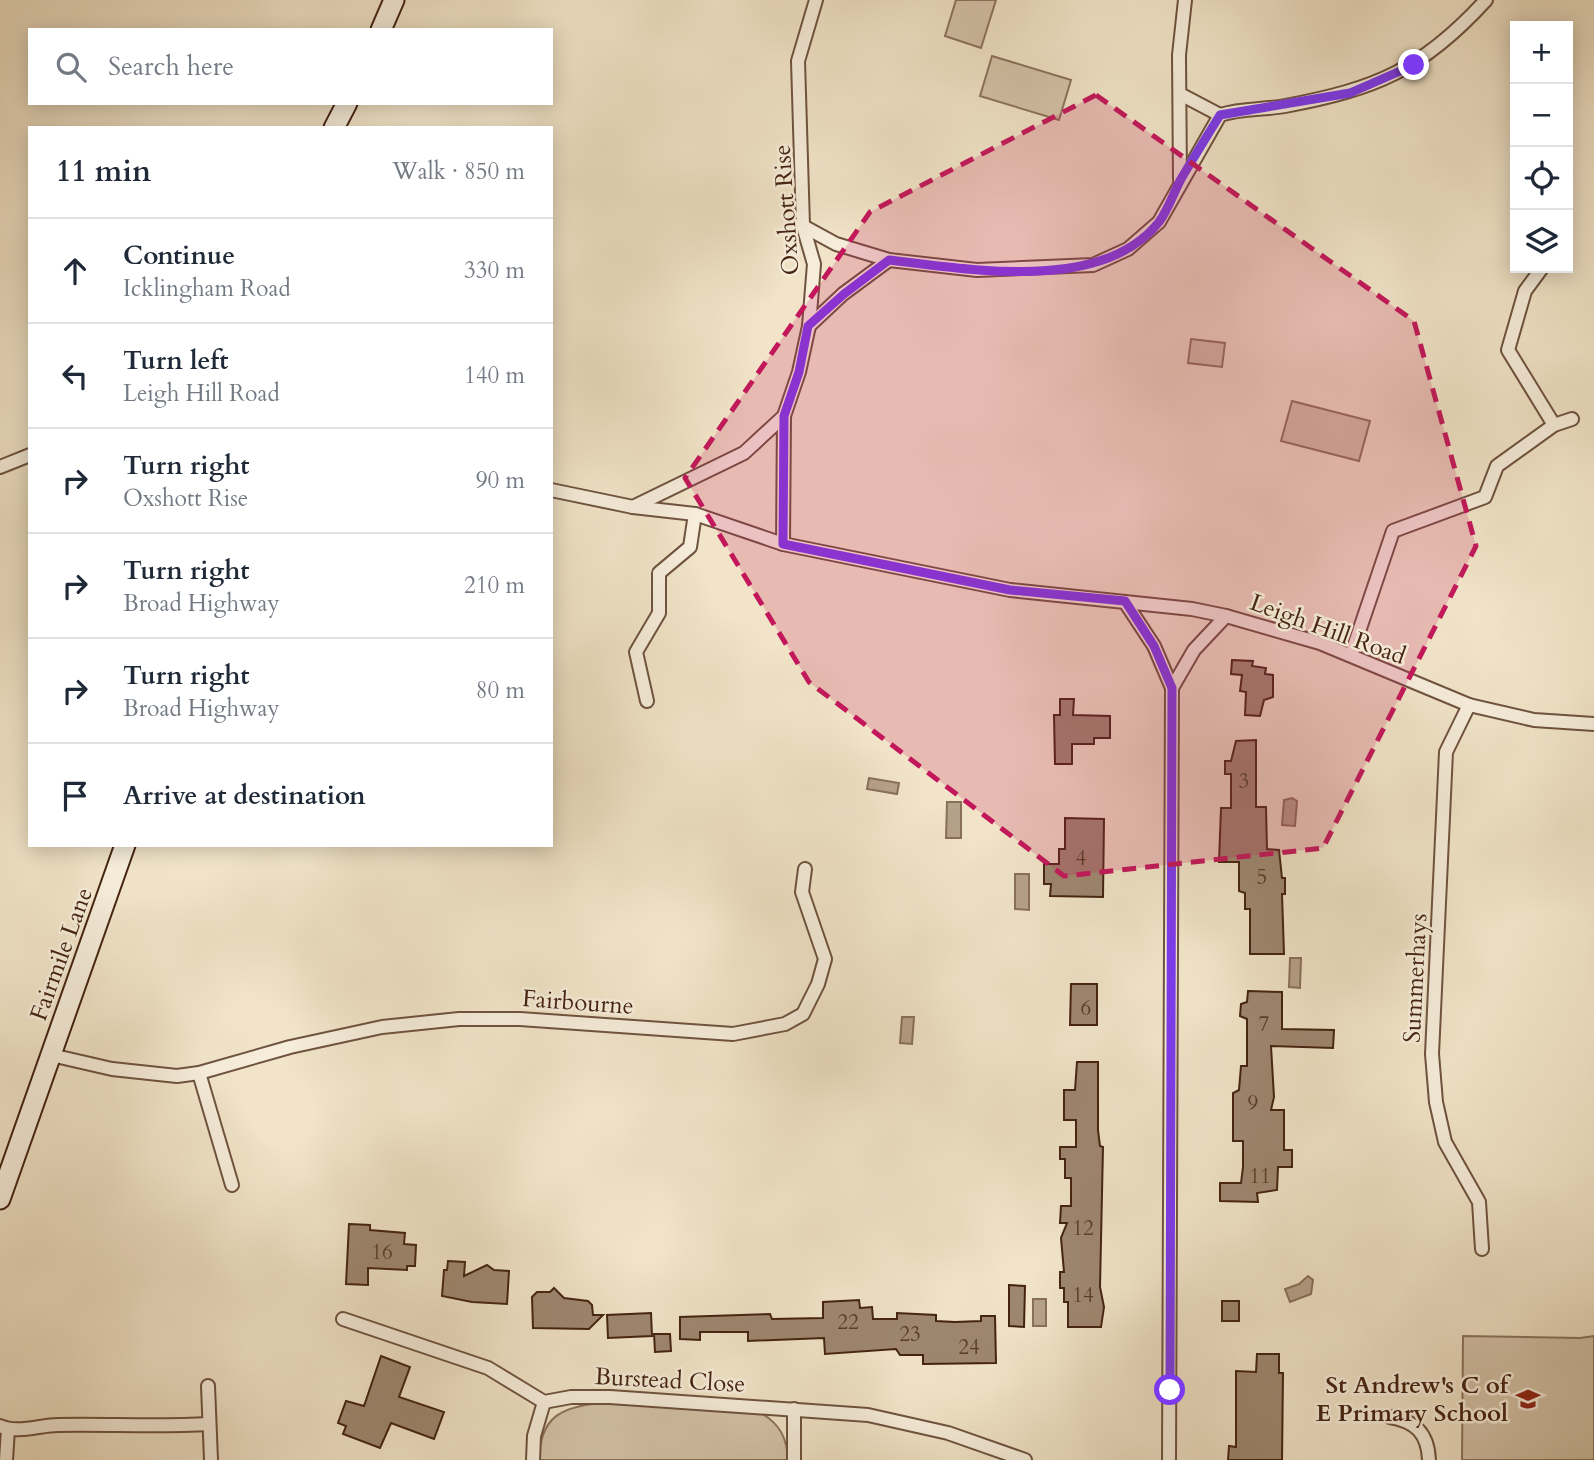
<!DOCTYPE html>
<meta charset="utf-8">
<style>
:root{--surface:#fff;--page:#f6f6f7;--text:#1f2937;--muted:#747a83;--line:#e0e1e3}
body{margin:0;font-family:Cardo,serif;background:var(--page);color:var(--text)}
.controls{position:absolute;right:21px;top:21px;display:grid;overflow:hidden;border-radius:0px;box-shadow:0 4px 18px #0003}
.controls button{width:63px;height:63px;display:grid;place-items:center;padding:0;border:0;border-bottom:2px solid var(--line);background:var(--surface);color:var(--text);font:35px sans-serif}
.stop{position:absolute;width:21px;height:21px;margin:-16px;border:5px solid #7c3aed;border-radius:50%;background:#fff}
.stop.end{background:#7c3aed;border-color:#fff;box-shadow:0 2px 7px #0008}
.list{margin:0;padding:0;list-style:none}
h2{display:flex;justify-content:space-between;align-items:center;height:91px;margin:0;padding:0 28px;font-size:30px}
h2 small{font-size:23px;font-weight:400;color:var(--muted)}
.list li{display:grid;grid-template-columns:46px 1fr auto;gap:21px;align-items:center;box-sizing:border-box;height:105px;padding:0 28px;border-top:2px solid var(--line)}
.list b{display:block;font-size:26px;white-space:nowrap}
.list p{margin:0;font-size:23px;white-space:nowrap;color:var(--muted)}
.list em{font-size:23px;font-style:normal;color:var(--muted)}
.icon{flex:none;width:38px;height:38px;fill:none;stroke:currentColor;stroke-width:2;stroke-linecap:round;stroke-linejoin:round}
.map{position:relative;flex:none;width:1594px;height:1460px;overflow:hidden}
.search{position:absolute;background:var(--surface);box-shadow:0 4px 18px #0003;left:28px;top:28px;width:525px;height:77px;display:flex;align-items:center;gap:18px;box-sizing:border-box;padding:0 24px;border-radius:0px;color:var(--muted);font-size:26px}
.panel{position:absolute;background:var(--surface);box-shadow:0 4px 18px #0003;left:28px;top:126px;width:525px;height:721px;border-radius:0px}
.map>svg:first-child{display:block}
</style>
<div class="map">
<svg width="1594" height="1460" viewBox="0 0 1594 1460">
<rect width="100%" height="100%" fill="#f1e4c8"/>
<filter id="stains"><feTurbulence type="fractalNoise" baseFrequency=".00286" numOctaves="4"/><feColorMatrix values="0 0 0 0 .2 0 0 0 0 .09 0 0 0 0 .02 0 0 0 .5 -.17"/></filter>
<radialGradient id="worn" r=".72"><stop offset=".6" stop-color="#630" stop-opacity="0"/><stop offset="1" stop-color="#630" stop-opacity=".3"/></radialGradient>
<g fill="#d4c3a9" stroke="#8c735d" stroke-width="2">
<path d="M956,0H996L981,48L945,36Z"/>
<path d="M992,56L1071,80L1059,120L980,96Z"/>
<path d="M1191,339L1225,343L1222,367L1188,363Z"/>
<path d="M1292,401L1370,421L1359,461L1281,441Z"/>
<path d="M1463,1336L1580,1338L1594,1336V1460H1462Z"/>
<path d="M600,1403L761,1413C780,1424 787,1438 788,1460H539C540,1417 561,1407 600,1403Z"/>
</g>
<g fill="#b6a28a" stroke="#886f5a" stroke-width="2">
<path d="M869,778L899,783L897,794L867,789Z"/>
<path d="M1292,798L1297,801L1295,826L1282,825L1284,800Z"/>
<path d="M947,802H961V838H946Z"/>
<path d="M1015,874H1029V910L1015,909Z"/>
<path d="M1290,958H1301L1300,988L1289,987Z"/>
<path d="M902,1017H914L912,1044L900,1043Z"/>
<path d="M1308,1276L1313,1280L1311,1294L1290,1302L1285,1289L1299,1284Z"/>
<rect x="1033" y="1299" width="13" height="27"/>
</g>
<g fill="#9e8770" stroke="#442311" stroke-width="2">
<path d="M1232,660L1253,661L1252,666L1266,668L1265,674L1273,675V697L1264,700L1260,716L1245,715L1246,692L1240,691L1242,675L1231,674Z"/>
<path d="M1060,699H1074L1073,715L1110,716V738H1094V744H1072V764H1055L1054,715H1060Z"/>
<path d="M1256,740V807H1266L1267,849L1279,850L1282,878H1285V894H1282L1284,954H1250V909H1245V893L1239,891V862H1219L1221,808H1231V774H1225V761H1231L1236,741Z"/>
<path d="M1065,818L1104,819L1103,897L1050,896L1051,884H1044V864H1059V849H1065Z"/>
<path d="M1071,984H1097V1025H1070Z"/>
<path d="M1248,991L1282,992V1029L1334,1030L1333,1048L1271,1046L1274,1097L1271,1110H1284V1150H1292V1167H1278L1277,1190L1257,1193L1258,1202L1220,1201V1183H1241L1243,1167V1141H1233V1093L1239,1090L1241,1066H1247V1019L1240,1016L1241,1004L1247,1002Z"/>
<path d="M1077,1062H1098V1130L1100,1146L1103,1147L1100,1287L1104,1307L1101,1327H1068V1302H1064V1288H1060V1272H1064L1061,1238L1067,1223H1060L1061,1206H1071V1178H1065V1159H1060V1147H1076V1120H1064V1090H1075Z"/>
<path d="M349,1224L370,1225V1230L405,1233L404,1244L416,1245L415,1266H407V1270L368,1268V1285L346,1284Z"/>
<path d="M448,1261L465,1262L464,1276L487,1265L494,1270L509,1271L507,1304L472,1302L442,1296L444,1270H447Z"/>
<path d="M1009,1285L1025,1286L1024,1327L1009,1326Z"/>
<path d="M554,1288L564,1298L588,1301L592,1305L593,1315H603L589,1329L533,1328L532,1297L537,1292H550Z"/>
<path d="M859,1300L860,1308L872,1307L873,1319H897V1313L936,1315V1321L955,1322L981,1321V1316H995L996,1363L923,1364V1355H900L896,1349L825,1354L824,1338L748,1341V1332H700V1340L680,1339V1317L770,1314L772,1319L823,1318V1302Z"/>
<rect x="1222" y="1301" width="17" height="20"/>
<path d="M651,1313L652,1336L608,1338L607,1315Z"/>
<path d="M654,1334H670L671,1351L655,1352Z"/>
<path d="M1257,1354H1279V1373H1283L1282,1460H1228L1229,1446L1236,1447V1371L1256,1372Z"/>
<path d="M381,1356L410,1367L399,1397L444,1412L434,1439L391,1423L380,1448L343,1434L346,1426L338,1423L346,1401L364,1406Z"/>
</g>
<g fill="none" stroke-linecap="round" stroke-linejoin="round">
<g stroke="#6f533f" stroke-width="16">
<g id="street">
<path d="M1180,94L1220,115"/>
<path d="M1180,180L1179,55L1185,0"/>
<path d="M803,226L836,244L889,260L977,270L1093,265L1128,249L1159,222L1220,115C1242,108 1263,110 1285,106C1376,89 1422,70 1486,0"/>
<path d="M1542,268L1525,291L1508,350L1554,425"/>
<path d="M809,326L843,294L889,260"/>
<path d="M0,467L30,455"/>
<path d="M551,490L633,507L695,514L783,544L1010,590L1192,609L1226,616L1320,643L1469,705L1534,720L1594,724"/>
<path d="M633,507L744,453L784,416L799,372L809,326L814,264L803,226L798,61L816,0"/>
<path d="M783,544L784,416"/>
<path d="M1125,602L1154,646L1172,688L1169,1460"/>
<path d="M1351,655L1393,531L1485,497L1497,466L1554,425L1572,419"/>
<path d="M1172,688L1194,650L1226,616"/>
<path d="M647,701L636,652L659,613V573L690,547L695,514"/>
<path d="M1469,705L1446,752L1432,1054L1436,1102L1445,1142L1479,1202L1482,1249"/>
<path d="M51,1055L112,1069L177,1076L199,1073L290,1047L382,1027L459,1019H520L733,1034L785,1024L803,1014L818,984L825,959L802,892L805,869"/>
<path d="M199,1073L232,1185"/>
<path d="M343,1319L488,1368L544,1402L571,1397H610L868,1415L948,1433L1025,1460"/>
<path d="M208,1386L211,1460"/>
<path d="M794,1409V1460"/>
<path d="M1390,1417C1415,1421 1428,1433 1429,1460"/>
<path d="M0,1426C17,1434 40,1425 58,1425C109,1424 158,1427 209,1424"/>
<path d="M6,1460L8,1429"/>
<path d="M533,1460L534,1436L544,1402"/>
</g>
</g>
<g stroke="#442311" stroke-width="23">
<g id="secondary">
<path d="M381,30L394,0"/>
<path d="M334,128L347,103"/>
<path d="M0,1199L125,845"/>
</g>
</g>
<use href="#street" stroke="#f6eddb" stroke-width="12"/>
<use href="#secondary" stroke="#f6eddb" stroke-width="19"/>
</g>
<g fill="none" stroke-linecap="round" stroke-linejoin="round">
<path stroke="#7c3aed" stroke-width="9" d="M1170,1390L1172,688L1154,646L1125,601L1010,590L783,544L784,416L799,372L808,326L844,294L889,260C969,269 1102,294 1159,222C1168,210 1174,192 1181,179C1194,157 1207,136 1220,115L1350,93L1414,65"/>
</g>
<path fill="#c2185b" fill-opacity="0.2" stroke="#c2185b" stroke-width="5" stroke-dasharray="14 9" stroke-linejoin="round" d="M1096,95L1414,321L1476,546L1323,848L1064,876L809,682L685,478L870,212Z"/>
<defs>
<g id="school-bare" transform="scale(1.89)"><path d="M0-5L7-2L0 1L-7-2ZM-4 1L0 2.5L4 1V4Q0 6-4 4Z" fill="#8f2418" stroke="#f6eddb" stroke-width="2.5" paint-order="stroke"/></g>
</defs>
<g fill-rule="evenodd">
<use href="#school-bare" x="1528" y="1399"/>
</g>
<g text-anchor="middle" stroke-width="5" stroke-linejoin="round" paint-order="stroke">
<g font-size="21" fill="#5a3c29">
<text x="1244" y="788">3</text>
<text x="1081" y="865">4</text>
<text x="1262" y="884">5</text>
<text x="1086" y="1015">6</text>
<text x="1264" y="1031">7</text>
<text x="1253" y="1110">9</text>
<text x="1260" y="1183">11</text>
<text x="1083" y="1235">12</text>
<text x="382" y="1259">16</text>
<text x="1083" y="1302">14</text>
<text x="848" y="1329">22</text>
<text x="910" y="1341">23</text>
<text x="969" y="1354">24</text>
</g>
<g font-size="24" fill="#442311" stroke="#f6eddb">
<text transform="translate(786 210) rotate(-94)" y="8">Oxshott Rise</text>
<text transform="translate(1328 629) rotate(20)" y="8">Leigh Hill Road</text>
<text transform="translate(61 954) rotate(-70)" y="8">Fairmile Lane</text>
<text transform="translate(1415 978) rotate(-87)" y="8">Summerhays</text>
<text transform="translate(578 1002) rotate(4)" y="8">Fairbourne</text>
<text transform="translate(670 1380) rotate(3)" y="8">Burstead Close</text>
</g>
<g font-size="24" font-weight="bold" fill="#442311" stroke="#f6eddb" text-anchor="end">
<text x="1508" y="1393">St Andrew's C of<tspan x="1508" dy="28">E Primary School</tspan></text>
</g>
</g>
<rect width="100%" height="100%" filter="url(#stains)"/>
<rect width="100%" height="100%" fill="url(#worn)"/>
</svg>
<div class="controls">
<button>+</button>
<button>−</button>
<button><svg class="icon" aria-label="locate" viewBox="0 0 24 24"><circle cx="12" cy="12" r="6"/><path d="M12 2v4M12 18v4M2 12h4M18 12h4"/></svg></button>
<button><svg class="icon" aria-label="layers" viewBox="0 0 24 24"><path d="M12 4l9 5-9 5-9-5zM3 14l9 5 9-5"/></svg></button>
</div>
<div class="stop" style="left:1170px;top:1390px"></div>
<div class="stop end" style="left:1414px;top:65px"></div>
<div class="search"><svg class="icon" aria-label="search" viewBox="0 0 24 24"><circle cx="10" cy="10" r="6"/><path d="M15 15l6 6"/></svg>Search here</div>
<section class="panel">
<h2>11 min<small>Walk · 850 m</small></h2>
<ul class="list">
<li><svg class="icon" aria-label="ahead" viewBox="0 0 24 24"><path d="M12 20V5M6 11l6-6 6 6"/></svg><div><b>Continue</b><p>Icklingham Road</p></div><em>330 m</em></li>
<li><svg class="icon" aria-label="left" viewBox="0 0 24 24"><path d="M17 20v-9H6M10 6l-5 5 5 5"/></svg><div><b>Turn left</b><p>Leigh Hill Road</p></div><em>140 m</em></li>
<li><svg class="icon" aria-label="right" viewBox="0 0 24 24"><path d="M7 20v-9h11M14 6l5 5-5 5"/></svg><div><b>Turn right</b><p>Oxshott Rise</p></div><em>90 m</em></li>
<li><svg class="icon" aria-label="right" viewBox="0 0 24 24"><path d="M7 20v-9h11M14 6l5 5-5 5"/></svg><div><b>Turn right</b><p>Broad Highway</p></div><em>210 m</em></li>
<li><svg class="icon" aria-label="right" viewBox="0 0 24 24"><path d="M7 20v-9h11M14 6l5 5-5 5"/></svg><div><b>Turn right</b><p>Broad Highway</p></div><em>80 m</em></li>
<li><svg class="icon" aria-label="arrive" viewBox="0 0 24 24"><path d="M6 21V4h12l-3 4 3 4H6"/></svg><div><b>Arrive at destination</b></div></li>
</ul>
</section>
</div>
